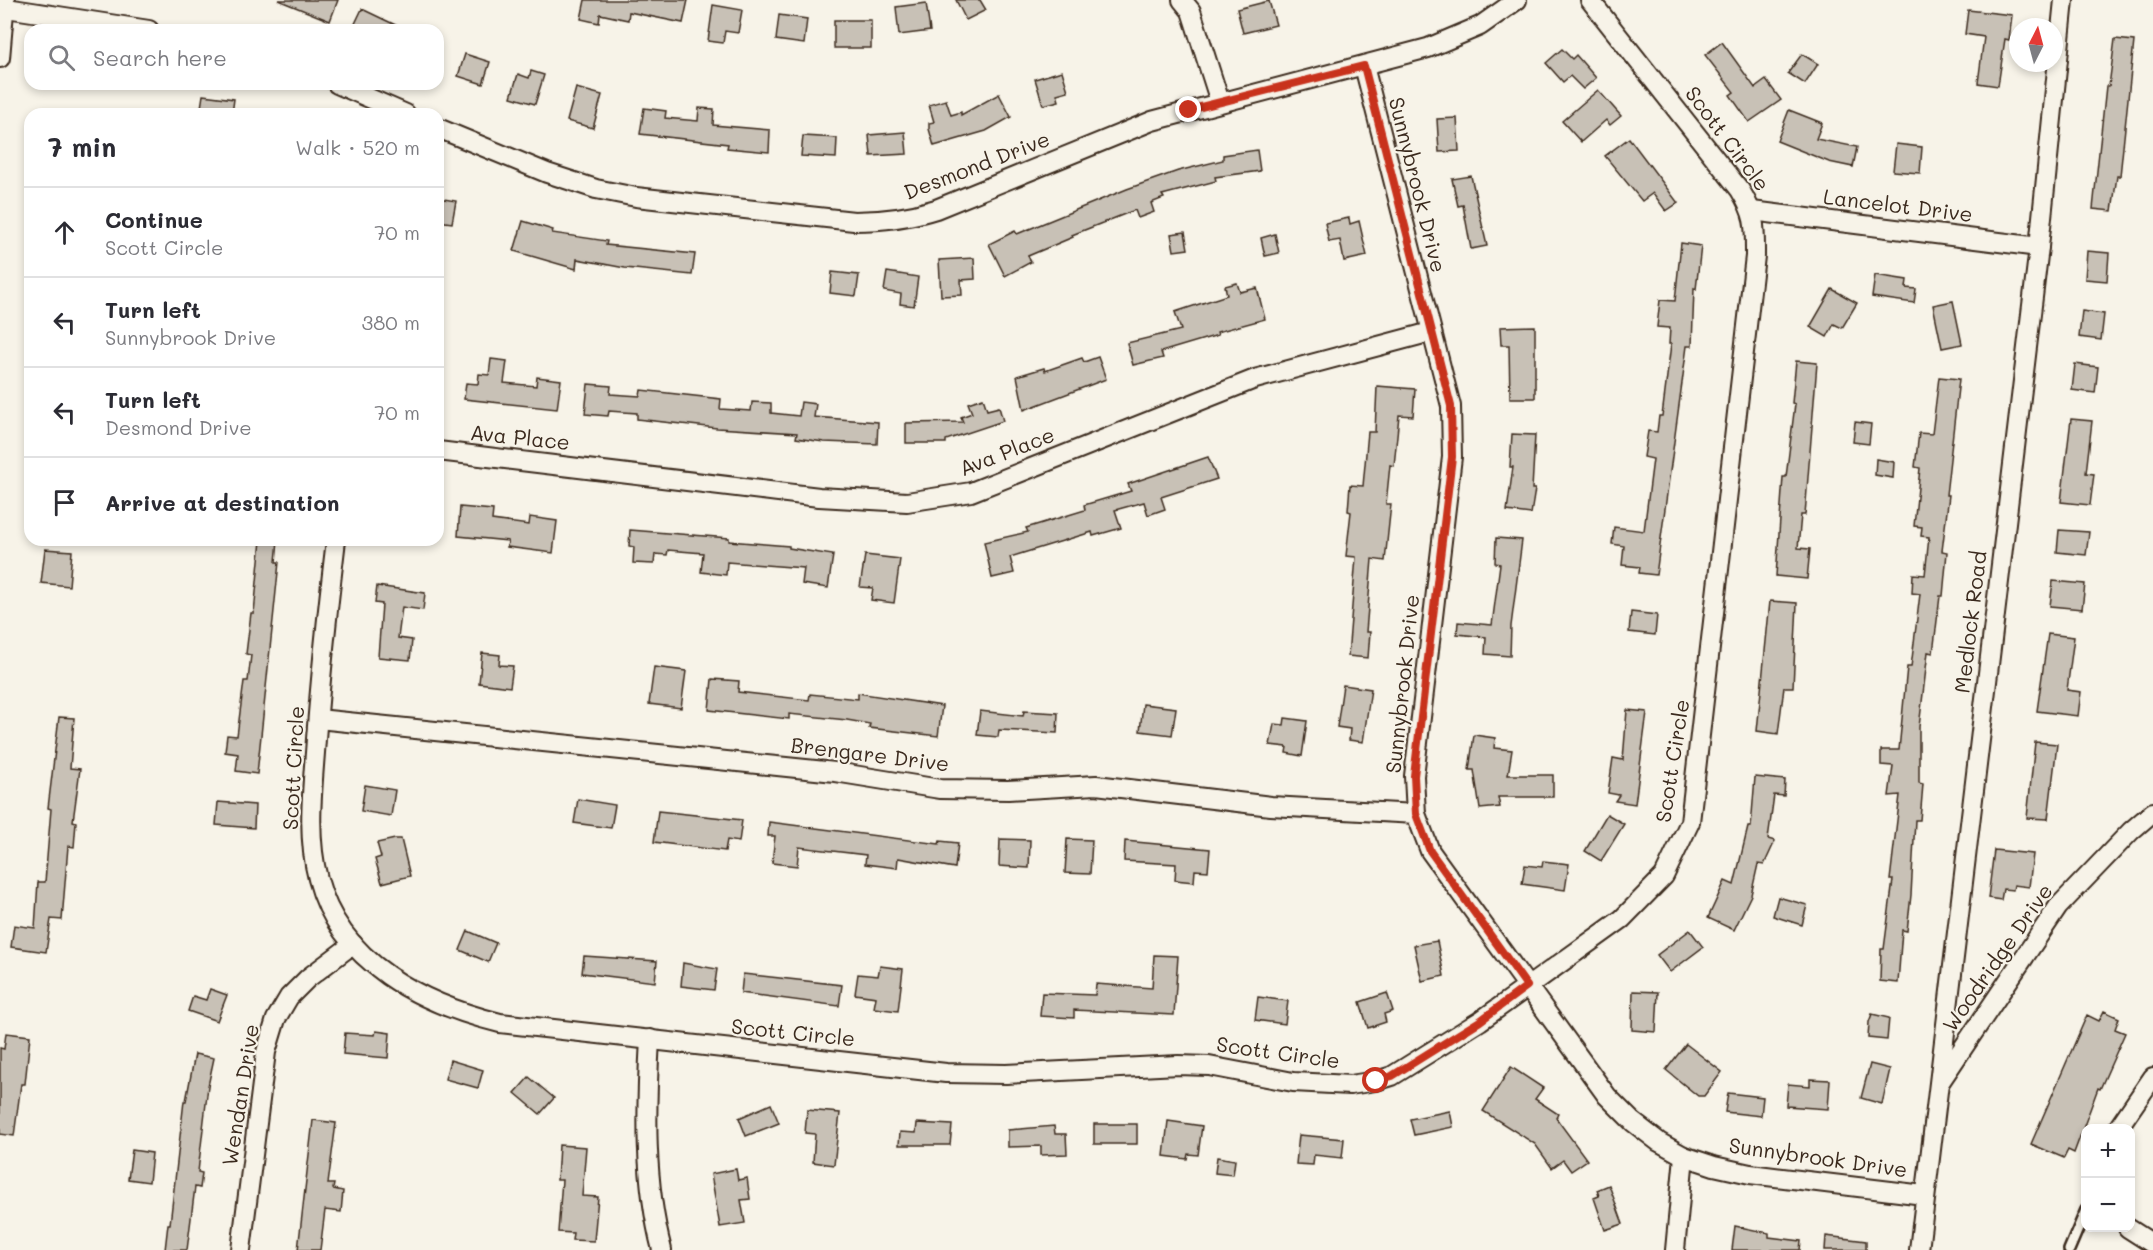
<!DOCTYPE html>
<meta charset="utf-8">
<style>
:root{--surface:#fff;--page:#f7f7f7;--text:#2b2b33;--muted:#7c7c81;--line:#e1e1e2}
body{margin:0;font-family:Mali,sans-serif;background:var(--page);color:var(--text)}
.controls{position:absolute;right:18px;bottom:18px;display:grid;overflow:hidden;border-radius:12px;box-shadow:0 3px 9px #0003}
.controls button{width:54px;height:54px;display:grid;place-items:center;padding:0;border:0;border-bottom:2px solid var(--line);background:var(--surface);color:var(--text);font:30px sans-serif}
.compass{position:absolute;left:2009px;top:18px;width:54px;height:54px;border-radius:50%;background:var(--surface);box-shadow:0 3px 9px #0003;rotate:6deg}
.stop{position:absolute;width:18px;height:18px;margin:-14px;border:4px solid #c8321e;border-radius:50%;background:#fff}
.stop.end{background:#c8321e;border-color:#fff;box-shadow:0 2px 6px #0008}
.list{margin:0;padding:0;list-style:none}
h2{display:flex;justify-content:space-between;align-items:center;height:78px;margin:0;padding:0 24px;font-size:26px}
h2 small{font-size:20px;font-weight:400;color:var(--muted)}
.list li{display:grid;grid-template-columns:39px 1fr auto;gap:18px;align-items:center;box-sizing:border-box;height:90px;padding:0 24px;border-top:2px solid var(--line)}
.list b{display:block;font-size:22px;white-space:nowrap}
.list p{margin:0;font-size:20px;white-space:nowrap;color:var(--muted)}
.list em{font-size:20px;font-style:normal;color:var(--muted)}
.icon{flex:none;width:33px;height:33px;fill:none;stroke:currentColor;stroke-width:2;stroke-linecap:round;stroke-linejoin:round}
.map{position:relative;flex:none;width:2153px;height:1250px;overflow:hidden}
.search{position:absolute;background:var(--surface);box-shadow:0 3px 9px #0003;left:24px;top:24px;width:420px;height:66px;display:flex;align-items:center;gap:15px;box-sizing:border-box;padding:0 21px;border-radius:18px;color:var(--muted);font-size:22px}
.panel{position:absolute;background:var(--surface);box-shadow:0 3px 9px #0003;left:24px;top:108px;width:420px;height:438px;border-radius:18px}
.map>svg:first-child{display:block}
</style>
<div class="map">
<svg width="2153" height="1250" viewBox="0 0 2153 1250">
<rect width="100%" height="100%" fill="#f7f3e8"/>
<filter id="ink" filterUnits="userSpaceOnUse"><feTurbulence type="fractalNoise" baseFrequency=".0167" numOctaves="2"/><feDisplacementMap in="SourceGraphic" scale="12" xChannelSelector="R" yChannelSelector="G"/><feConvolveMatrix kernelMatrix="1 2 1 2 8 2 1 2 1" color-interpolation-filters="sRGB"/></filter>
<g filter="url(#ink)">
<g fill="#c8c1b6" stroke="#3b2a1e" stroke-width="1.5">
<path d="M278,0H338L330,21Z"/>
<path d="M585,0H688L683,23L629,12L628,20L600,14L599,23L581,19Z"/>
<path d="M956,0H980L986,10L966,20Z"/>
<path d="M1269,1L1276,25L1243,33L1237,9Z"/>
<path d="M926,3L930,31L899,35L896,7Z"/>
<path d="M713,5L742,10L738,33L725,31L723,43L708,41Z"/>
<path d="M362,9L406,30H352Z"/>
<path d="M1968,10L2012,15L2009,40L2005,39L1998,86L1978,83L1984,37L1965,34Z"/>
<path d="M779,15L807,19L804,44L776,40Z"/>
<rect x="834" y="20" width="37" height="28"/>
<path d="M2115,39L2134,41L2120,176H2117L2112,211L2093,209L2106,86H2109Z"/>
<path d="M1722,42L1755,88L1766,80L1781,100L1749,122L1730,95L1734,92L1705,55Z"/>
<path d="M1562,49L1572,59L1576,55L1596,78L1583,89L1570,76L1563,82L1546,63Z"/>
<path d="M465,54L490,62L483,84L458,76Z"/>
<path d="M1802,54L1818,64L1805,84L1788,73Z"/>
<path d="M531,71L544,75L535,104L511,97L518,74L529,78Z"/>
<path d="M1062,71L1068,91L1057,94L1059,101L1043,105L1035,79Z"/>
<path d="M576,88L602,95L593,128L567,121Z"/>
<path d="M1598,90L1621,116L1610,125L1606,120L1581,142L1562,121Z"/>
<path d="M999,94L1011,117L986,131L934,146L929,129V123L934,122L929,105L946,100L951,115L961,112V115Z"/>
<path d="M203,95L234,99L232,114H200Z"/>
<path d="M644,108L666,111L665,118L698,121L699,108L714,109L713,125L770,130L769,152L727,148L728,144L640,134Z"/>
<path d="M1789,110L1822,123L1816,139L1857,147L1853,167L1829,162L1777,141Z"/>
<path d="M1457,118L1459,151L1439,152L1437,119Z"/>
<path d="M905,132L907,154L871,156L869,135Z"/>
<path d="M803,136L837,138L836,158L801,156Z"/>
<path d="M1629,138L1678,203L1666,211L1653,193L1642,201L1605,156Z"/>
<path d="M1896,144L1922,147L1920,173L1893,171Z"/>
<path d="M1257,150L1260,171L1215,177L1216,181L1162,195L1164,198L1151,203L1154,212L1138,218L1135,210L1072,235L1073,237L1028,256L1031,262L1005,276L989,244L1015,231L1017,234L1127,189L1178,171L1223,160V155Z"/>
<path d="M1471,176L1487,246L1471,249L1463,205L1458,206L1452,179Z"/>
<path d="M438,198L456,201L452,223L438,221Z"/>
<path d="M1349,218L1350,224L1359,221L1367,256L1344,261L1340,240L1329,242L1325,223Z"/>
<path d="M523,221L553,230L552,233L607,241L606,245L695,254L692,275L625,268L577,259L576,269L514,251Z"/>
<path d="M1185,232L1188,249L1174,251L1171,234Z"/>
<path d="M1275,234L1279,253L1265,256L1261,238Z"/>
<path d="M1681,243L1701,246L1696,289L1694,288L1692,346H1687L1656,575L1639,573L1640,567L1622,565L1624,546L1612,544L1614,527L1644,531L1653,459L1644,457L1648,431L1657,432L1659,416H1662L1671,344H1669L1670,328L1657,327L1660,300L1675,301Z"/>
<path d="M2087,251L2109,253L2107,281L2085,279Z"/>
<path d="M974,258L975,279L961,280L962,295L941,296L939,260Z"/>
<path d="M832,272L859,275L856,296L830,293Z"/>
<path d="M887,272L918,277L914,306L900,304L901,294L884,291Z"/>
<path d="M1875,275L1907,280L1906,288L1916,289L1914,303L1872,297Z"/>
<path d="M1237,283L1240,292L1257,288L1265,319L1217,332L1218,335L1161,352L1163,358L1133,365L1127,343L1181,330L1175,312L1227,295L1225,286Z"/>
<path d="M1832,289L1857,303L1842,328L1834,324L1827,337L1810,327Z"/>
<path d="M1953,301L1962,344L1942,348L1933,305Z"/>
<path d="M2082,311L2104,314L2101,340L2079,337Z"/>
<path d="M1535,326V398H1510L1509,345H1501L1500,327Z"/>
<path d="M1098,357L1106,379L1024,410L1017,376L1044,368L1045,371L1082,358L1084,362Z"/>
<path d="M491,359L507,361L504,383L536,386L537,377L561,380L557,409L464,399L466,383L478,384L479,374L489,375Z"/>
<path d="M1796,361L1817,363L1805,515H1801L1798,548L1810,549L1807,579L1776,576L1783,477H1786L1795,404L1792,403Z"/>
<path d="M2075,364L2098,367L2095,393L2072,390Z"/>
<path d="M1939,377L1959,379L1946,495H1949L1942,551L1947,552L1943,596H1940L1933,653L1928,652L1919,727V783L1923,784L1920,820H1915L1911,895L1907,931L1902,930L1898,983L1880,981L1881,949H1884L1893,880H1890L1900,795L1889,796L1893,766L1881,765V750H1899L1907,667H1911L1920,594L1912,593L1913,574L1925,575L1929,537L1921,536L1922,527L1914,526L1920,468L1915,467L1919,433L1932,434Z"/>
<path d="M588,384L611,386L610,394L640,396L641,390L721,399L720,409L751,411L752,402L771,403V413L799,416L801,402L816,404L814,417L878,422L877,444L824,442L796,438L797,433L717,428L637,419V413L609,411L608,416L585,414Z"/>
<path d="M1377,386L1415,389L1413,416L1399,415L1394,466L1390,465L1386,504H1391L1385,561L1372,559L1366,632H1370L1368,658L1348,656L1356,557L1346,556L1351,512L1348,511L1350,485L1363,486L1368,432H1375Z"/>
<path d="M983,398L987,410L999,407L1003,421L946,440V443H906V423L963,422L961,417L972,413L968,403Z"/>
<path d="M2071,419L2092,421L2086,473L2094,474L2090,505L2061,502Z"/>
<path d="M1855,422L1871,424L1869,444L1853,442Z"/>
<path d="M1512,434L1535,435L1532,489H1535L1531,514L1507,511L1513,467H1510Z"/>
<path d="M1208,457L1217,479L1161,497L1165,509L1148,515L1144,502L1115,510L1121,528L1093,536L1092,532L1010,557L1014,573L992,578L984,542L1028,532L1026,528L1085,510L1084,505L1131,491L1128,484Z"/>
<path d="M1876,459L1894,462L1893,478L1875,475Z"/>
<path d="M460,507L493,510L492,520L529,525L530,517L557,521L553,553L507,547L508,541L458,536Z"/>
<path d="M630,530L729,538V541L789,546V548L833,555L828,588L802,584L804,568L727,562L726,575L701,572L703,553L668,550L667,555L655,554L654,564L633,563L634,547L629,546Z"/>
<path d="M2059,530L2089,532L2086,555L2057,552Z"/>
<path d="M1496,538L1522,540L1511,626L1510,656L1485,654L1486,637L1457,634L1458,622L1492,625L1500,564L1495,563Z"/>
<path d="M261,540H278L276,562H279L257,774L236,771L238,754L225,752L227,735L237,736L244,681H248L251,655L246,654L251,613H254Z"/>
<path d="M45,549L72,551L69,586L41,583Z"/>
<path d="M865,555L900,559L894,603L871,600L873,588L860,587Z"/>
<path d="M2053,581L2085,584L2082,609L2050,606Z"/>
<path d="M377,586L425,593L423,610L402,607L398,638L412,640L410,660L378,657L382,604L375,603Z"/>
<path d="M1770,601L1797,603L1793,687H1784L1778,734L1757,731Z"/>
<path d="M1631,612L1657,615L1655,635L1629,632Z"/>
<path d="M2048,634L2074,637L2067,690L2081,692L2078,716L2037,711Z"/>
<path d="M482,653L500,655L499,665L513,666L510,687L479,683Z"/>
<path d="M654,667L686,671L681,708L649,704Z"/>
<path d="M712,679L739,681L738,692L809,700L810,694L858,699V693L942,706L938,736L869,728L870,724L847,720L789,714V719L709,710Z"/>
<path d="M1343,685L1371,689L1363,742L1349,740L1350,729L1337,727Z"/>
<path d="M1143,704L1176,708L1172,735L1140,731Z"/>
<path d="M1627,710L1647,712L1635,804L1615,801L1619,795L1608,793L1613,758L1623,760Z"/>
<path d="M980,711L1023,716L1024,711L1058,713L1057,733L999,730L998,737L977,735Z"/>
<path d="M59,717L74,718L70,768L80,769L73,821L76,822L74,847L68,846L62,920L51,919L46,952L11,947L14,925L35,928L38,882H45L51,809L48,808Z"/>
<path d="M1285,718L1307,721L1302,756L1286,753L1287,747L1270,745L1274,724L1284,725Z"/>
<path d="M1474,735L1495,738L1494,748L1512,750L1508,775H1553V797H1498L1500,807L1480,809L1474,770H1469Z"/>
<path d="M2035,742L2057,744L2048,819L2027,818Z"/>
<path d="M1755,777L1785,780L1784,796L1774,795L1768,839L1775,841L1764,865L1758,864L1751,895L1734,930L1708,918L1725,881L1734,885L1748,827H1751Z"/>
<path d="M365,785L395,790L391,816L361,811Z"/>
<path d="M578,799L615,805L611,828L574,823Z"/>
<path d="M218,802L255,805L254,828L216,825Z"/>
<path d="M658,811L742,820L739,842L727,840L725,851L654,842Z"/>
<path d="M1607,814L1624,824L1601,861L1585,851Z"/>
<path d="M769,822L939,844L940,841L958,843L955,868L898,858L897,868L865,864L866,855L799,847L797,866L772,863L775,836H768Z"/>
<path d="M395,839H401L410,876L382,883L375,859L381,857L377,843Z"/>
<path d="M1000,839L1030,840L1029,868L999,866Z"/>
<path d="M1067,839L1092,840L1090,874L1065,873Z"/>
<path d="M1125,841L1210,849L1208,871L1195,870L1194,882L1175,880L1176,864L1124,861Z"/>
<path d="M1994,850L2033,854L2029,887L2014,885L2013,890L2003,889L2001,900L1988,898Z"/>
<path d="M1543,861L1569,864L1565,890L1522,884L1525,865L1542,867Z"/>
<path d="M1778,897L1807,905L1802,925L1773,916Z"/>
<path d="M1690,930L1703,947L1670,972L1657,955Z"/>
<path d="M468,931L496,943L488,962L460,950Z"/>
<path d="M1437,941L1444,976L1422,981L1414,945Z"/>
<path d="M1154,955L1178,956L1174,1015L1074,1010V1018L1040,1016L1042,993L1095,995L1096,984L1152,988Z"/>
<path d="M584,956L657,961L655,982L582,973Z"/>
<path d="M683,963L717,969L714,990L681,986Z"/>
<path d="M880,966L903,969L898,1011L874,1008L876,997L855,994L858,974L878,976Z"/>
<path d="M743,974L842,985L839,1006L741,993Z"/>
<path d="M210,989L227,995L217,1021L188,1011L193,996L206,1000Z"/>
<path d="M1633,991L1658,992L1656,1032L1632,1030Z"/>
<path d="M1387,993L1393,1011L1384,1014L1386,1022L1368,1028L1360,1002Z"/>
<path d="M1258,997L1288,1001L1285,1024L1255,1020Z"/>
<path d="M2104,1011L2119,1018L2115,1029L2125,1033L2100,1089L2098,1088L2074,1153L2068,1150L2064,1158L2031,1144L2087,1015L2099,1021Z"/>
<path d="M1872,1014L1889,1018L1887,1040L1868,1038L1869,1022Z"/>
<path d="M376,1031L390,1033L388,1058L343,1054L345,1033L375,1035Z"/>
<path d="M6,1033L30,1036L25,1084H21L14,1136L0,1134V1048L4,1049Z"/>
<path d="M1686,1044L1722,1072L1704,1096H1698L1666,1070Z"/>
<path d="M195,1054L214,1058L208,1086L199,1163L198,1172L202,1173L200,1188L195,1187L187,1250H165L168,1224H170L184,1101H186Z"/>
<path d="M450,1060L483,1070L478,1088L445,1079Z"/>
<path d="M1870,1064L1890,1069L1882,1104L1861,1098Z"/>
<path d="M1511,1067L1543,1088L1535,1099L1558,1114L1556,1118L1587,1160L1571,1171L1563,1160L1552,1168L1535,1144L1483,1111Z"/>
<path d="M529,1077L554,1098L540,1114L515,1093Z"/>
<path d="M1810,1079L1830,1080L1828,1109L1786,1106L1788,1084L1810,1086Z"/>
<path d="M1728,1093L1763,1097L1761,1116L1725,1112Z"/>
<path d="M771,1104L779,1123L746,1136L739,1118Z"/>
<path d="M807,1110L840,1113L834,1165L813,1162L815,1134L805,1133Z"/>
<path d="M1450,1111L1453,1127L1414,1135L1410,1119Z"/>
<path d="M313,1120L336,1123L328,1184H334L333,1189L343,1191L341,1212L325,1210L320,1250H298Z"/>
<path d="M1168,1121L1202,1126L1198,1155L1188,1154L1187,1159L1164,1156Z"/>
<path d="M917,1123L952,1125L950,1145H899L900,1132L916,1133Z"/>
<rect x="1094" y="1124" width="43" height="20"/>
<path d="M1054,1126L1055,1134H1066L1067,1154L1041,1155V1146L1008,1147V1130Z"/>
<path d="M1299,1135L1344,1139L1342,1158L1314,1155L1313,1165L1296,1164Z"/>
<path d="M559,1145L586,1147L582,1196L598,1197L594,1241L572,1240L573,1233L558,1232L562,1180H557Z"/>
<path d="M132,1150L152,1153L149,1182L128,1179Z"/>
<path d="M1217,1157L1235,1160L1233,1175L1215,1173Z"/>
<path d="M736,1169L738,1180L747,1178L750,1199L741,1200L745,1223L720,1227L711,1174Z"/>
<path d="M1609,1185L1623,1224L1605,1230L1594,1198L1599,1196L1597,1190Z"/>
<path d="M1735,1226L1769,1233V1237L1801,1241L1800,1250H1732Z"/>
<path d="M1826,1236L1866,1241V1250H1825Z"/>
</g>
<g fill="none" stroke-linecap="round" stroke-linejoin="round">
<g stroke="#3b2a1e" stroke-width="14">
<path id="service" d="M2069,1250L2086,1210"/>
</g>
<g stroke="#3b2a1e" stroke-width="22">
<g id="minor">
<path d="M1182,0L1191,11L1220,102"/>
<path d="M0,7L149,30"/>
<path d="M0,58L5,0"/>
<path d="M1364,66L1451,406L1452,457L1414,776L1416,814L1430,851L1607,1096L1633,1122L1659,1142L1684,1156L1714,1166L1750,1174L1924,1195"/>
<path d="M337,84L406,114"/>
<path d="M438,128L547,173L596,189L636,197L854,221C883,221 908,218 936,209L1152,121L1428,48L1480,26L1517,0"/>
<path d="M1752,211L2039,247"/>
<path d="M438,451L819,497L907,502L971,492L1255,379L1431,332"/>
<path d="M336,540C328,606 321,672 316,739C313,785 306,833 318,879C340,963 422,1004 500,1023L946,1073L1006,1074L1178,1065L1209,1066L1293,1082L1350,1085L1376,1081L1392,1076L1480,1021L1622,919L1664,876L1690,822L1755,256C1755,226 1756,216 1740,190L1590,0"/>
<path d="M318,719L835,772L940,789L1008,790L1096,785L1271,806L1416,814"/>
<path d="M650,1039C646,1110 644,1181 662,1250"/>
<path d="M1940,1082L2058,907L2131,831L2153,812"/>
<path d="M2118,1128L2153,1077"/>
<path d="M2128,1228L2153,1244"/>
<path d="M241,1250L266,1052L276,1019L289,997L308,978L353,944"/>
<path d="M1675,1250L1684,1156"/>
<path d="M1919,1250L2039,247L2064,0"/>
</g>
</g>
<use href="#service" stroke="#f7f3e8" stroke-width="9"/>
<use href="#minor" stroke="#f7f3e8" stroke-width="18"/>
</g>
</g>
<g fill="none" stroke-linecap="round" stroke-linejoin="round" filter="url(#ink)">
<path stroke="#c8321e" stroke-width="8" d="M1189,110L1364,66L1451,406L1452,457L1414,776L1416,814L1430,851L1527,986L1480,1021L1392,1076L1376,1081"/>
</g>
<g text-anchor="middle" stroke-width="4.5" stroke-linejoin="round" paint-order="stroke">
<g font-size="21" fill="#3b2a1e" stroke="#f7f3e8">
<text transform="translate(1727 139) rotate(53)" y="7">Scott Circle</text>
<text transform="translate(977 166) rotate(-21)" y="7">Desmond Drive</text>
<text transform="translate(1417 185) rotate(76)" y="7">Sunnybrook Drive</text>
<text transform="translate(1898 206) rotate(7)" y="7">Lancelot Drive</text>
<text transform="translate(520 438) rotate(6)" y="7">Ava Place</text>
<text transform="translate(1007 452) rotate(-21)" y="7">Ava Place</text>
<text transform="translate(1971 622) rotate(-83)" y="7">Medlock Road</text>
<text transform="translate(1403 684) rotate(-84)" y="7">Sunnybrook Drive</text>
<text transform="translate(870 755) rotate(7)" y="7">Brengare Drive</text>
<text transform="translate(1673 761) rotate(-81)" y="7">Scott Circle</text>
<text transform="translate(294 768) rotate(-87)" y="7">Scott Circle</text>
<text transform="translate(1998 958) rotate(-55)" y="7">Woodridge Drive</text>
<text transform="translate(793 1033) rotate(6)" y="7">Scott Circle</text>
<text transform="translate(1278 1053) rotate(8)" y="7">Scott Circle</text>
<text transform="translate(241 1095) rotate(-81)" y="7">Wendan Drive</text>
<text transform="translate(1818 1158) rotate(8)" y="7">Sunnybrook Drive</text>
</g>
</g>
</svg>
<div class="controls">
<button>+</button>
<button>−</button>
</div>
<svg class="compass" viewBox="-18 -18 36 36"><path d="M0-13l5 13h-10z" fill="#e53935"/><path d="M0 13l5-13h-10z" fill="#7c7c81"/></svg>
<div class="stop" style="left:1376px;top:1081px"></div>
<div class="stop end" style="left:1189px;top:110px"></div>
<div class="search"><svg class="icon" aria-label="search" viewBox="0 0 24 24"><circle cx="10" cy="10" r="6"/><path d="M15 15l6 6"/></svg>Search here</div>
<section class="panel">
<h2>7 min<small>Walk · 520 m</small></h2>
<ul class="list">
<li><svg class="icon" aria-label="ahead" viewBox="0 0 24 24"><path d="M12 20V5M6 11l6-6 6 6"/></svg><div><b>Continue</b><p>Scott Circle</p></div><em>70 m</em></li>
<li><svg class="icon" aria-label="left" viewBox="0 0 24 24"><path d="M17 20v-9H6M10 6l-5 5 5 5"/></svg><div><b>Turn left</b><p>Sunnybrook Drive</p></div><em>380 m</em></li>
<li><svg class="icon" aria-label="left" viewBox="0 0 24 24"><path d="M17 20v-9H6M10 6l-5 5 5 5"/></svg><div><b>Turn left</b><p>Desmond Drive</p></div><em>70 m</em></li>
<li><svg class="icon" aria-label="arrive" viewBox="0 0 24 24"><path d="M6 21V4h12l-3 4 3 4H6"/></svg><div><b>Arrive at destination</b></div></li>
</ul>
</section>
</div>
